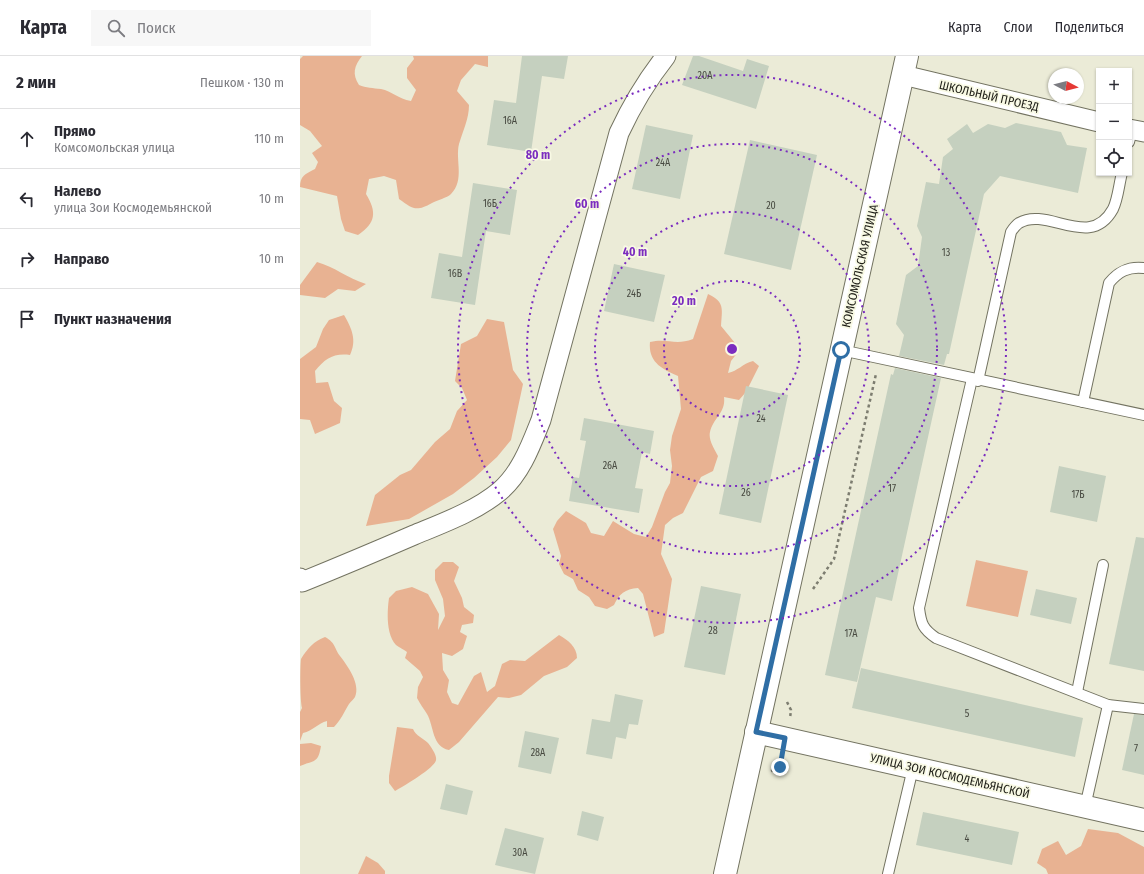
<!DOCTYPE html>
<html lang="ru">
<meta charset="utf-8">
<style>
:root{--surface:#fff;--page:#f7f7f7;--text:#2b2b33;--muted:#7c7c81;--line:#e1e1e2}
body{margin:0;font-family:"Fira Sans Condensed",sans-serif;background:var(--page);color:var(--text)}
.controls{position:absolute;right:12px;top:12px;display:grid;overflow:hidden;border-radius:0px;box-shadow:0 1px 3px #0004}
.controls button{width:36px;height:36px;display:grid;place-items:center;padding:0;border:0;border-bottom:1px solid var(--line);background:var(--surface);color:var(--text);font:20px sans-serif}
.compass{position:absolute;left:748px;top:12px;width:36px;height:36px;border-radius:50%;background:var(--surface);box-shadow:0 1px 3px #0004;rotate:97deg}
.stop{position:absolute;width:12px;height:12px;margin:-9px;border:3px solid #2f6ea5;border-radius:50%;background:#fff}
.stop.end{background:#2f6ea5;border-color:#fff;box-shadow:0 1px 4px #0008}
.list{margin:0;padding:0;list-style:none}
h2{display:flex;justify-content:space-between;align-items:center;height:52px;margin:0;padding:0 16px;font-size:17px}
h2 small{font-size:13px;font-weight:400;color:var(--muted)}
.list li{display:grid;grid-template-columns:26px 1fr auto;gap:12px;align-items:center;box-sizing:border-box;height:60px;padding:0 16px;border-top:1px solid var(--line)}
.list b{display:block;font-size:15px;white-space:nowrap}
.list p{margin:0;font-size:13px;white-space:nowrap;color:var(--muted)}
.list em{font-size:13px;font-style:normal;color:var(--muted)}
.icon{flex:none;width:22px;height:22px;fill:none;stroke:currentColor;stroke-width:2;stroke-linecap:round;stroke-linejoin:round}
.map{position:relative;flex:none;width:844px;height:818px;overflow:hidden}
header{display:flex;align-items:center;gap:24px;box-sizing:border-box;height:56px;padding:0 20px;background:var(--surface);border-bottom:1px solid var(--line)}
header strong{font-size:19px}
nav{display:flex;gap:22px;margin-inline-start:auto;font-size:14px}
.search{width:280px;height:36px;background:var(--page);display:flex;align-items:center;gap:10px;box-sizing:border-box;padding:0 14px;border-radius:0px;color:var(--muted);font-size:15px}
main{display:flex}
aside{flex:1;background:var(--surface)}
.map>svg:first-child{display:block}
</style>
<header>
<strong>Карта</strong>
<div class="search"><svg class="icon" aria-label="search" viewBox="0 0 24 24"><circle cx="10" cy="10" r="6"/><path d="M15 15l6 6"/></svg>Поиск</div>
<nav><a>Карта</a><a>Слои</a><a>Поделиться</a></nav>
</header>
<main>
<aside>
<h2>2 мин<small>Пешком · 130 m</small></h2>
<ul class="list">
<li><svg class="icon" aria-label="ahead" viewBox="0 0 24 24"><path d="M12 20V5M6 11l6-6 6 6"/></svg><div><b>Прямо</b><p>Комсомольская улица</p></div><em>110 m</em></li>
<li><svg class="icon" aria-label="left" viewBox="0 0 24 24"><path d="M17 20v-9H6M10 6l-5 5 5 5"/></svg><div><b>Налево</b><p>улица Зои Космодемьянской</p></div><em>10 m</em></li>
<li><svg class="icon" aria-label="right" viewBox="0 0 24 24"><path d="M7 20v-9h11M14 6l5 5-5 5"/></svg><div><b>Направо</b></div><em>10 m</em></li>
<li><svg class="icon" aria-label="arrive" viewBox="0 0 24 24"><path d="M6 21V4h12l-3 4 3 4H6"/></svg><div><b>Пункт назначения</b></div></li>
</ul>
</aside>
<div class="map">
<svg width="844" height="818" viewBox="0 0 844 818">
<rect width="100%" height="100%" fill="#ebebd7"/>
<g fill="#e8b292">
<path d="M3,0H62C54,10 52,18 59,29C66,32 73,32 81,33C92,35 98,43 111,45L116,34L107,22V12L114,3L113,0H188V11L175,8L161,24L157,35L169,49C169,63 163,74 159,88C155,104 165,124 151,138C147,142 137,144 132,147C116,156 113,153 99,143L96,124L84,120L69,123L66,138C77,156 76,167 58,179L45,175L41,163L37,140L0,131C0,120 5,118 15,113L18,106L12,97L22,90L10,75L0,69V3Z"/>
<path d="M17,206C35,211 47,222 66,228L55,235L38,233L25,242L0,239V229Z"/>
<path d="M408,238C425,246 422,252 421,270L435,287L438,296L431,305L428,317C438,315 442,308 453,305L459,310L446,336L439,344L424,341C426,357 413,362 410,376C408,384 415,394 418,400L413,415L401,421L383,457L373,462L365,469L361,498L372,523L364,577L354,581L343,538L338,532C325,533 319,538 314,549L307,553L295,550L289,541L278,534L273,523L264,518L259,508L261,500L253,473L257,465L266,455L286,467L291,477L304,480L313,465L334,478L346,481L352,471L365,436L370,427L372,410L370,394L372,380L381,353L378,320C362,313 348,306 350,286C368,282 375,290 393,283Z"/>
<path d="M44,259C52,273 57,284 50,299C33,297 25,303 15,315L16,327L28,326L34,345L42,352L40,367L15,378L10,364L0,363V303L16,291L23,273L29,264Z"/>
<path d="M187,263L204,266L213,314L223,328L211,384L197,401L174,422L153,438L109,463L66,470L75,439L100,419L111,414L135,386L150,373L157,355L167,344L162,332L155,325L161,288L177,280Z"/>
<path d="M676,504L728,515L718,561L666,550Z"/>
<path d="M143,506H153L159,511L154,525L162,542L164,551L174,559L173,567L162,569L160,576L167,580L163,593L152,600L142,597L143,614L149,624L147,636L152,647L158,649L174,620L181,616L187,636L195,630L202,608L210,604L225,605L259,579C268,584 277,591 277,602L267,611L244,620L221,639L209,642L198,641L159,686L149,694C132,691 134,670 127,658C124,653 120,648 117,642L118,631L123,621L120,615L105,602L107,596C104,594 99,591 96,589C86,578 87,556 89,542L96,535L112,531L128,538L139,558L138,574L145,560L143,543L135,524V514Z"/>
<path d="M25,581C36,587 34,592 40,600C47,609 61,628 55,641C54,643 51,645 49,648C44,656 41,664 34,671H27V665C18,667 13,675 3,677L0,685V656L2,652C0,643 0,610 1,603C7,593 14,585 25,581Z"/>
<path d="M97,671L113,673C116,680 123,682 128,687C131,691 137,699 136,704C135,712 102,731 95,735L89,727V720Z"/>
<path d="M11,687L21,690C18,708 14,704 0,710V688Z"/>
<path d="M788,773L818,777L844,791V818H748L746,813L737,807L742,793L758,785L766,799L781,790Z"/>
<path d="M66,800L78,807L85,815V818H58Z"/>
</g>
<g fill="#c5d0bf">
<path d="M222,0H268L264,23L242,20L231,96L187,89L194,44L216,47Z"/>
<path d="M393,0H399L443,15L447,3L469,10L456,53L382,29Z"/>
<path d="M716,67L761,76L767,89L787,92L778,137L700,120L684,138L649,298H647L644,309L599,300L604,279L596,268L606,219L618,210L622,181L617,170L626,126L639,128L643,101L653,93L647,83L667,68L673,77L688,68L705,72Z"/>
<path d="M346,69L393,79L380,143L332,133Z"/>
<path d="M450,84L517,99L491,214L424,198Z"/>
<path d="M173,127L217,134L210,179L186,175L175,249L131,242L139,197L162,201Z"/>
<path d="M314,208L365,219L354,266L304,255Z"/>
<path d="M595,312L641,322L592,545L576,541L557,626L525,619L591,318L593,319Z"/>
<path d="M446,330L488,339L461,467L419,458Z"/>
<path d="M284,362L354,375L350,398L342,396L335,432L343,433L339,457L269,445L273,421L279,422L286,385L280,384Z"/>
<path d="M759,410L806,420L797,466L750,456Z"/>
<path d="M836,481L844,482V615L809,608Z"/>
<path d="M401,530L441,538L425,619L384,611Z"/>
<path d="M736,533L777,542L771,568L730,559Z"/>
<path d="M561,612L783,662L775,701L552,652Z"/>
<path d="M315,638L343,644L338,669L329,668L326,683L316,681L312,703L286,698L292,663L310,666Z"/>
<path d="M834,658L844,659V719L822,714Z"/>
<path d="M225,675L259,682L251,718L218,711Z"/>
<path d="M146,728L173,735L167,759L140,753Z"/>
<path d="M282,755L304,761L298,785L277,779Z"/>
<path d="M623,756L719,776L712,809L616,789Z"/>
<path d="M205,772L244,782L235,818L195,809Z"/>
</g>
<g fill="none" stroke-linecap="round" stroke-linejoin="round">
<g stroke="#737361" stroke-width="12">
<g id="service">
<path d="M829,86L832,74"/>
<path d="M541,294L844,359"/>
<path d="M672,323L619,552C621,568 623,573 636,582L808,649L844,653"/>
<path d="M678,325L711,176C713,173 716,169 719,167C748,150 790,195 813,153C818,143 819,128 822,117"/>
<path d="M783,346L809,227C818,216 828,210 844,212"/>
<path d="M777,636L803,509"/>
<path d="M785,751L808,649"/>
<path d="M588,818L613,712"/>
</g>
</g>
<g stroke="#737361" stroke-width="21">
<g id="minor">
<path d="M603,19L799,66"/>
<path d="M829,73L844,76"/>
<path d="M0,522L2,526C39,511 77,495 114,479C143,467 176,455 200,435C221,417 231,389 241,364L319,77C332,49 347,24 366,0"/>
</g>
</g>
<g stroke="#737361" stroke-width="24">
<g id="tertiary">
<path d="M456,676L844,764"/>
<path d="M425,818L607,0"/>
</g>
</g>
<g stroke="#7d7d70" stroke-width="2.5" stroke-dasharray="3 3" stroke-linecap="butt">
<path d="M513,533L534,503L576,318"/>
<path d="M487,646L491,654L490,662"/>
<path d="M471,715L480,711L481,704"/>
</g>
<use href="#service" stroke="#fff" stroke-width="10"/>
<use href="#minor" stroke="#fff" stroke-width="19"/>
<use href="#tertiary" stroke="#fff" stroke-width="22"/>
</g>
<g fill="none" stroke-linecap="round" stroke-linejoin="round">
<path stroke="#2f6ea5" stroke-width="5" d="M480,711L485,682L456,676L541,294"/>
</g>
<g fill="none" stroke="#7b2cbf" stroke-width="2" stroke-dasharray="2 4">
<circle cx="432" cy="293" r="68"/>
<circle cx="432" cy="293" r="137"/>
<circle cx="432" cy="293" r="205"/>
<circle cx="432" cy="293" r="274"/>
</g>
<g text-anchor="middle" stroke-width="3.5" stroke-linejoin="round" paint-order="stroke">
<g font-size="10" fill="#484a41">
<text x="405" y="23">20А</text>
<text x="210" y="68">16А</text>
<text x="363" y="110">24А</text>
<text x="190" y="151">16Б</text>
<text x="471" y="153">20</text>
<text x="646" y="200">13</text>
<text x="155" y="221">16В</text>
<text x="334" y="241">24Б</text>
<text x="461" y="366">24</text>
<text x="310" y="413">26А</text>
<text x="592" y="436">17</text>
<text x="446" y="440">26</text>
<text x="778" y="442">17Б</text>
<text x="413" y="578">28</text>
<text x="551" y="581">17А</text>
<text x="667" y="661">5</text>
<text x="836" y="696">7</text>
<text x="238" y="700">28А</text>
<text x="667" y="786">4</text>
<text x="220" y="800">30А</text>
</g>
<g font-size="12" fill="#1e1e17" stroke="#f8f9e4">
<text transform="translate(689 40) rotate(13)" y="4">ШКОЛЬНЫЙ ПРОЕЗД</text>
<text transform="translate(560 210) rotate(-77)" y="4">КОМСОМОЛЬСКАЯ УЛИЦА</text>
<text transform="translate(650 720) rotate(13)" y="4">УЛИЦА ЗОИ КОСМОДЕМЬЯНСКОЙ</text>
</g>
</g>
<circle cx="432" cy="293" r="6" fill="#7b2cbf" stroke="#f8f9e4" stroke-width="2"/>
<g font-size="12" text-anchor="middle" font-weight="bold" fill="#7b2cbf" stroke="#f8f9e4" stroke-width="3.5" stroke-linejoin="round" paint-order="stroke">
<text x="238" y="103">80 m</text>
<text x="287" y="152">60 m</text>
<text x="335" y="200">40 m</text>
<text x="384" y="249">20 m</text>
</g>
</svg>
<div class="controls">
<button>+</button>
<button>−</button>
<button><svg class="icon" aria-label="locate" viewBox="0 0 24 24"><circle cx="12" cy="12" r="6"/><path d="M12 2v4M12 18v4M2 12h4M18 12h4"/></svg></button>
</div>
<svg class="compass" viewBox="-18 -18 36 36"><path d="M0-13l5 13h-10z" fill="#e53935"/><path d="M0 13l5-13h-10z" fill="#7c7c81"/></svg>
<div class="stop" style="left:541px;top:294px"></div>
<div class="stop end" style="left:480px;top:711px"></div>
</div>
</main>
